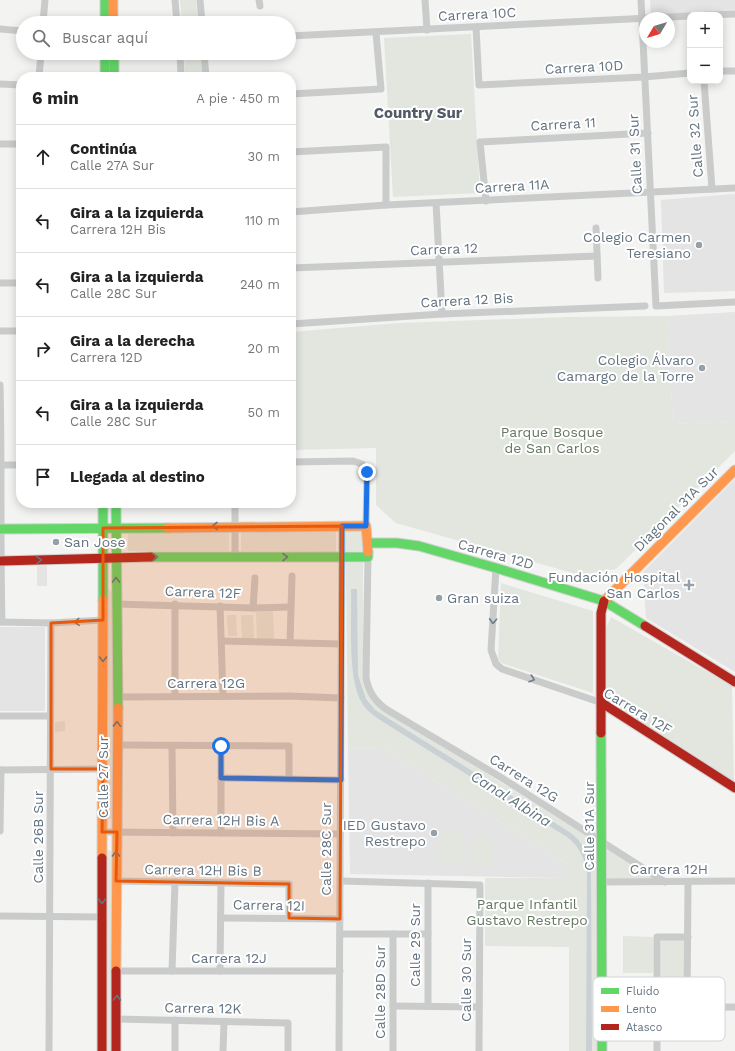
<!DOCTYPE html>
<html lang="es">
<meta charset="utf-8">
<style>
:root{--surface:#fff;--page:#f2f2f2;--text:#222;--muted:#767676;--line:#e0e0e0}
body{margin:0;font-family:"Work Sans",sans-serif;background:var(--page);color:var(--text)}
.controls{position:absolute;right:12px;top:12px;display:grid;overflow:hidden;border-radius:8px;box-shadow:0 2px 10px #0003}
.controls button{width:36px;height:36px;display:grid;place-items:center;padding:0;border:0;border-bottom:1px solid var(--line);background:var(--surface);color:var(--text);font:20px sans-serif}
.compass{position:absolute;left:639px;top:12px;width:36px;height:36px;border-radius:50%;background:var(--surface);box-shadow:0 2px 10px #0003;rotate:232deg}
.stop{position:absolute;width:12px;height:12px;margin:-9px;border:3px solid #1a73e8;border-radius:50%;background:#fff}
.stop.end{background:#1a73e8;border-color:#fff;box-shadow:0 1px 4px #0008}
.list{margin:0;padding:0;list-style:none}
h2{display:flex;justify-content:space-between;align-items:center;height:52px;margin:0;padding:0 16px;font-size:17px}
h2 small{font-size:13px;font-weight:400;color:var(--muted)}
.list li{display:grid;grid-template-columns:26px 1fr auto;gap:12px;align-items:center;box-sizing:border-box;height:64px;padding:0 16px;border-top:1px solid var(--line)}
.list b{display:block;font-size:15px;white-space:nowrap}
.list p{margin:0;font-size:13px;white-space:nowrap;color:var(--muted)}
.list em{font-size:13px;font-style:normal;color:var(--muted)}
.icon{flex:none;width:22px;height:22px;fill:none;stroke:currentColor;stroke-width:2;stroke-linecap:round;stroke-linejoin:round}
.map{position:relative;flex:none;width:735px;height:1051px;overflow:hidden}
.search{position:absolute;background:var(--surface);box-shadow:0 2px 10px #0003;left:16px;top:16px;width:280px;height:44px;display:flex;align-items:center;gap:10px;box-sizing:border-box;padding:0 14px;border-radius:22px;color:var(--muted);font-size:15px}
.panel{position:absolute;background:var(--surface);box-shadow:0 2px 10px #0003;left:16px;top:72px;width:280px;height:436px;border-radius:16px}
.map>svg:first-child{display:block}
</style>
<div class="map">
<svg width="735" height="1051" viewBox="0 0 735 1051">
<rect width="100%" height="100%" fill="#f3f3f1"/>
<g fill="#e3e4e3">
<path d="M650,0H735V10L651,15Z"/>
<path d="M735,194V291L664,293L661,200Z"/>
<path d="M735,312V421L673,424L667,316Z"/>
<path d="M735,479V672L646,618L643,572Z"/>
<rect x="37" y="566" width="10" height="20"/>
<rect x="0" y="627" width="45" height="84"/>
<path d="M65,721V731L55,732V722Z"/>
<path d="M383,748L569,865V878L350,874L348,749Z"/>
</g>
<g fill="#e2e6df">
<path d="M180,0H196L198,23H182Z"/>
<path d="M471,34L480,193L393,197L384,38Z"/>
<path d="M184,53H200L203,77H185Z"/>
<path d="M667,316L673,424L735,421V451L616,569L580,575L396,523L376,505V448L291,450V332L399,323L568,317Z"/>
<rect x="128" y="530" width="101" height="21"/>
<path d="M241,530H336V552L241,551Z"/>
<path d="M346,530H362V551H345Z"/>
<path d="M346,563H363V680L366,691L373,702L655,879H601L599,1051H569V947L485,946V878H569V865L383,748L348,749Z"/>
<path d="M501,583L593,611V693L501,663L498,659Z"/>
<path d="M106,585L114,595L113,819H106Z"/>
<path d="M273,611L274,639L257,640L256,612Z"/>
<path d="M227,615H236L237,636H228Z"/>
<path d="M241,615H253L254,638H242Z"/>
<path d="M611,617L732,686L734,782L608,700L603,636Z"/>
<rect x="440" y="832" width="24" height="31"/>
<path d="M472,836L492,837V865H471Z"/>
<path d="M105,850L112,851V1051H105Z"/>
<path d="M623,936L653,937V973H623Z"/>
<rect x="661" y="939" width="23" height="66"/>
</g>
<path fill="#cad1d4" d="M351,589H357L358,675L366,699L375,710L571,833C583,843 589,854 591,870L592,1051H586L587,870C584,857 578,845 567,837L380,720C373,715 366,710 362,703C347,678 352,620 351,589Z"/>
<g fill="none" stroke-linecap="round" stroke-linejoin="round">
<g stroke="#d0d1d0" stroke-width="11">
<g id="fast">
<path d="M105,0V23"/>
<path d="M105,53V77"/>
<path d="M114,53V77"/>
<path d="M116,503L118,708"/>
<path d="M0,529L168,528"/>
<path d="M368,543H397L419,546L496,568L604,601L645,626"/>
<path d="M151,557H368V552"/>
<path d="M103,600V503"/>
<path d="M601,733L602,1051"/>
</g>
</g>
<g stroke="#d0d1d0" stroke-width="11">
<g id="slow">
<path d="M113,0V23"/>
<path d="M168,528L366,526L368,552"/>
<path d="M604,601L735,470"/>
<path d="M102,858L103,600"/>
<path d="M116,971L118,708"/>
</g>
</g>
<g stroke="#d0d1d0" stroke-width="11">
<g id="jam">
<path d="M0,561L151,557"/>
<path d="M645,626L735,682"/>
<path d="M602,703L735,788"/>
<path d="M601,733V613L604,601"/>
<path d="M102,1051V858"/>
<path d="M116,1051V971"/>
</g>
</g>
<g stroke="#cacccc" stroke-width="7">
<path d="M175,0L177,23"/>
<path d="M200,0L202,23"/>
<path d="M259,0L260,6"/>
<path d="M425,0L427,30"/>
<path d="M641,0L656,306L735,302"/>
<path d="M706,15L735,14"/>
<path d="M43,23L45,0"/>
<path d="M476,27L479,85L644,77L690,73"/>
<path d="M0,29L23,31"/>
<path d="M289,36L690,16"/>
<path d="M180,53L181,77"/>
<path d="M204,53L206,77"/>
<path d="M720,71H735"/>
<path d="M39,77L41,53"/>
<path d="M704,81L712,189"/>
<path d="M0,84L21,85"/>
<path d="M291,94L381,89L376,33"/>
<path d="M0,144H21"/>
<path d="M291,152L386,147V205"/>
<path d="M486,201L480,142L648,133"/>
<path d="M436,203L442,314"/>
<path d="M291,212L386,205L735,188"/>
<path d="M596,228L598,278"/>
<path d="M291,268L597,256"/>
<path d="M0,283H21"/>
<path d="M291,324L442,314L645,306"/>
<path d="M0,331H21"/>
<path d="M0,385C2,464 0,543 2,622"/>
<path d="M291,462L353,461L362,464L367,472L366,526"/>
<path d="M0,465H21"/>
<path d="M235,503V556"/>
<path d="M368,557L366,677C368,692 376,703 389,711L502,778L665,882"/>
<path d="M496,568L491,650L496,664L502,669L602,703"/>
<path d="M116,604L253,608L290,607"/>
<path d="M175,604V696"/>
<path d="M220,606L223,696"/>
<path d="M253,608L255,578"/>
<path d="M0,622L51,623L103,620"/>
<path d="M222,641L341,644"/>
<path d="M290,642L292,576"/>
<path d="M118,697L289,696L341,698"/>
<path d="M0,716H50"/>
<path d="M117,745L289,746V779"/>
<path d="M172,746L173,833"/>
<path d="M0,770L103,769"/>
<path d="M221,778L341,780"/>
<path d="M0,831L1,770"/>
<path d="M102,832L340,834"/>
<path d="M221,833V746"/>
<path d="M116,881L289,884V918"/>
<path d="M341,881L480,885L479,1051"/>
<path d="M603,882L735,881"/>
<path d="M428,883V1006"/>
<path d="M0,916L102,917"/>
<path d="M222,918L340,919"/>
<path d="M340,934H428"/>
<path d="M117,971H340"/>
<path d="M172,971L175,882"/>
<path d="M220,971L221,883"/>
<path d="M393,1006L479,1007"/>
<path d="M687,1007L688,882"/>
<path d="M657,1008L735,1007"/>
<path d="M117,1019L288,1023V1051"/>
<path d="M49,1051L51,623"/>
<path d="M175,1051V1020"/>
<path d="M223,1051L224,1022"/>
<path d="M339,1051L342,526"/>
<path d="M393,1051V934"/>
<path d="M657,1051V937H688"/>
</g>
<use href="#fast" stroke="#63d668" stroke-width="9"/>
<use href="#slow" stroke="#ff974d" stroke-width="9"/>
<use href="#jam" stroke="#b3261e" stroke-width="9"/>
</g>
<defs><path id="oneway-chevron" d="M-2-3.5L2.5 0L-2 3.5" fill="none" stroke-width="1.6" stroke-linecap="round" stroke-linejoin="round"/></defs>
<g stroke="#637381">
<use href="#oneway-chevron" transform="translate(215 526) rotate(179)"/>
<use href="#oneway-chevron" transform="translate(155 557) rotate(-1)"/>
<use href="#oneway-chevron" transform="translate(285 557) rotate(-1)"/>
<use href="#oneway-chevron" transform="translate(39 560) rotate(-2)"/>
<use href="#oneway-chevron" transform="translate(116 580) rotate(-89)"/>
<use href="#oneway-chevron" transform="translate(103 659) rotate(90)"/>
<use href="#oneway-chevron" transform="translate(117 724) rotate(-88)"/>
<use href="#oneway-chevron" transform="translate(116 854) rotate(-89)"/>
<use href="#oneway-chevron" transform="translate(102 901) rotate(90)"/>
<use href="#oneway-chevron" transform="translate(117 998) rotate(-89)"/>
</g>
<g stroke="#6d7c88">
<use href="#oneway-chevron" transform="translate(493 621) rotate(93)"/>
<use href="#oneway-chevron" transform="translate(77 622) rotate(177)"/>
<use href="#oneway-chevron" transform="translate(532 679) rotate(19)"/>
</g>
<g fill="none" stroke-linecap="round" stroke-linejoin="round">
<path stroke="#1a73e8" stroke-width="5" d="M221,746V778L341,780L342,526H366L367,472"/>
</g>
<path fill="#e8590c" fill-opacity="0.2" stroke="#e8590c" stroke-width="3" stroke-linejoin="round" d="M342,526L340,919L289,918V884L116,881L117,832H102L103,769H51V623L103,620V528Z"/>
<g fill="#95a0a8" stroke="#fff" stroke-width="1.5">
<circle cx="699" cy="245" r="4"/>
<circle cx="702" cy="368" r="4"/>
<circle cx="56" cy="542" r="4"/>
<path d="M687 579h4v4h4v4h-4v4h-4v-4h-4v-4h4z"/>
<circle cx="439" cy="598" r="4"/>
<circle cx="434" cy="833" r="4"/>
</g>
<g text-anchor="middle" stroke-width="4" stroke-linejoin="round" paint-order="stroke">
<g font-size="14" fill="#637381" stroke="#fff">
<text transform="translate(477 14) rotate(-3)" y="5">Carrera 10C</text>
<text transform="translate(584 67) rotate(-3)" y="5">Carrera 10D</text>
<text transform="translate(563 124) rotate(-3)" y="5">Carrera 11</text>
<text transform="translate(695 136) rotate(-94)" y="5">Calle 32 Sur</text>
<text transform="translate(635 154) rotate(-93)" y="5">Calle 31 Sur</text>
<text transform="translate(512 186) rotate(-3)" y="5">Carrera 11A</text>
<text transform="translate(444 249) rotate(-2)" y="5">Carrera 12</text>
<text transform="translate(467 300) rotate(-3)" y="5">Carrera 12 Bis</text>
<text transform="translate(676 509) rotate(-45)" y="5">Diagonal 31A Sur</text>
<text transform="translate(496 554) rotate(16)" y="5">Carrera 12D</text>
<text transform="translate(203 592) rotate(2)" y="5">Carrera 12F</text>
<text x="206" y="688">Carrera 12G</text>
<text transform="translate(638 711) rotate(31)" y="5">Carrera 12F</text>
<text transform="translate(103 777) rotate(-90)" y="5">Calle 27 Sur</text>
<text transform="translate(524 778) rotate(32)" y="5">Carrera 12G</text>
<text transform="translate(221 820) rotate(1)" y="5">Carrera 12H Bis A</text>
<text transform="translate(589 826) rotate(-90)" y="5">Calle 31A Sur</text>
<text transform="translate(38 837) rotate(-90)" y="5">Calle 26B Sur</text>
<text transform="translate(326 849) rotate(-90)" y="5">Calle 28C Sur</text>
<text x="669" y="874">Carrera 12H</text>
<text transform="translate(203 870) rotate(1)" y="5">Carrera 12H Bis B</text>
<text transform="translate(269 905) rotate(1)" y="5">Carrera 12I</text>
<text transform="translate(415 945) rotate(-90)" y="5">Calle 29 Sur</text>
<text x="229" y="963">Carrera 12J</text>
<text transform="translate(466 980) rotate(-90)" y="5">Calle 30 Sur</text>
<text transform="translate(380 992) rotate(-90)" y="5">Calle 28D Sur</text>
<text transform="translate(203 1008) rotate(1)" y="5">Carrera 12K</text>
</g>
<g font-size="14" fill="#637381" stroke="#fff" text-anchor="end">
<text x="691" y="242">Colegio Carmen<tspan x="691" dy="16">Teresiano</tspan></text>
<text x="694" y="365">Colegio Álvaro<tspan x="694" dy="16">Camargo de la Torre</tspan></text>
<text x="64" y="547" text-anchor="start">San Jose</text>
<text x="680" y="582">Fundación Hospital<tspan x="680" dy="16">San Carlos</tspan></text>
<text x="447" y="603" text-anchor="start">Gran suiza</text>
<text x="426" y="830">IED Gustavo<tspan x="426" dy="16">Restrepo</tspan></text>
</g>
<g font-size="14" fill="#667862" stroke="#fff">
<text x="552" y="437">Parque Bosque<tspan x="552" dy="16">de San Carlos</tspan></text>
<text x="527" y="909">Parque Infantil<tspan x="527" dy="16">Gustavo Restrepo</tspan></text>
</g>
<g font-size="15" font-weight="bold" fill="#515c66" stroke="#fff">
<text x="418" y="118">Country Sur</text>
</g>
<g font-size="15" font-style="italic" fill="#5f757f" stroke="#fff">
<text transform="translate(511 799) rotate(32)" y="5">Canal Albina</text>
</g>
</g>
<rect x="593" y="977" width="132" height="64" rx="6" fill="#fff" stroke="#d0d5d9" stroke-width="1"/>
<rect x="601" y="988" width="18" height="6" fill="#63d668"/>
<rect x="601" y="1006" width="18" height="6" fill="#ff974d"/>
<rect x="601" y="1024" width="18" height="6" fill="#b3261e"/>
<g font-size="11" fill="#637381">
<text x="626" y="995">Fluido</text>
<text x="626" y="1013">Lento</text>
<text x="626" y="1031">Atasco</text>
</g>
</svg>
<div class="controls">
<button>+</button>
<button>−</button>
</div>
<svg class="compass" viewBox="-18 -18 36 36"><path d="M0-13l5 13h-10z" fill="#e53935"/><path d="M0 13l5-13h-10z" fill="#767676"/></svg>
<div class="stop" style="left:221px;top:746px"></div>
<div class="stop end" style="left:367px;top:472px"></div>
<div class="search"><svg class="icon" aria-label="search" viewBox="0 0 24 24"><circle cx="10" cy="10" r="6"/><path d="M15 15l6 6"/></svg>Buscar aquí</div>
<section class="panel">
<h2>6 min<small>A pie · 450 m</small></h2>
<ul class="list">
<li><svg class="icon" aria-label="ahead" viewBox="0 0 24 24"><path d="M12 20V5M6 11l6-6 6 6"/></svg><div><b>Continúa</b><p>Calle 27A Sur</p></div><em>30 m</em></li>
<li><svg class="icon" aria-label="left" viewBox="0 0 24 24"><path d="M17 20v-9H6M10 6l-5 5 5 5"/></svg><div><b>Gira a la izquierda</b><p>Carrera 12H Bis</p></div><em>110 m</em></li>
<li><svg class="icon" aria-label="left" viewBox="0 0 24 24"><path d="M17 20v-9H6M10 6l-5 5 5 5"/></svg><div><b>Gira a la izquierda</b><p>Calle 28C Sur</p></div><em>240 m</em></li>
<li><svg class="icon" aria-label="right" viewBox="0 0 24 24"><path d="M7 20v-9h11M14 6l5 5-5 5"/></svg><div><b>Gira a la derecha</b><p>Carrera 12D</p></div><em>20 m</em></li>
<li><svg class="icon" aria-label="left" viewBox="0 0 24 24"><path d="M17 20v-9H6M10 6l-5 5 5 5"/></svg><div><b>Gira a la izquierda</b><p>Calle 28C Sur</p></div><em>50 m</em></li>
<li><svg class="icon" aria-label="arrive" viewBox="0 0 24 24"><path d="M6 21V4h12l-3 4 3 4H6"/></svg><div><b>Llegada al destino</b></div></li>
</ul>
</section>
</div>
